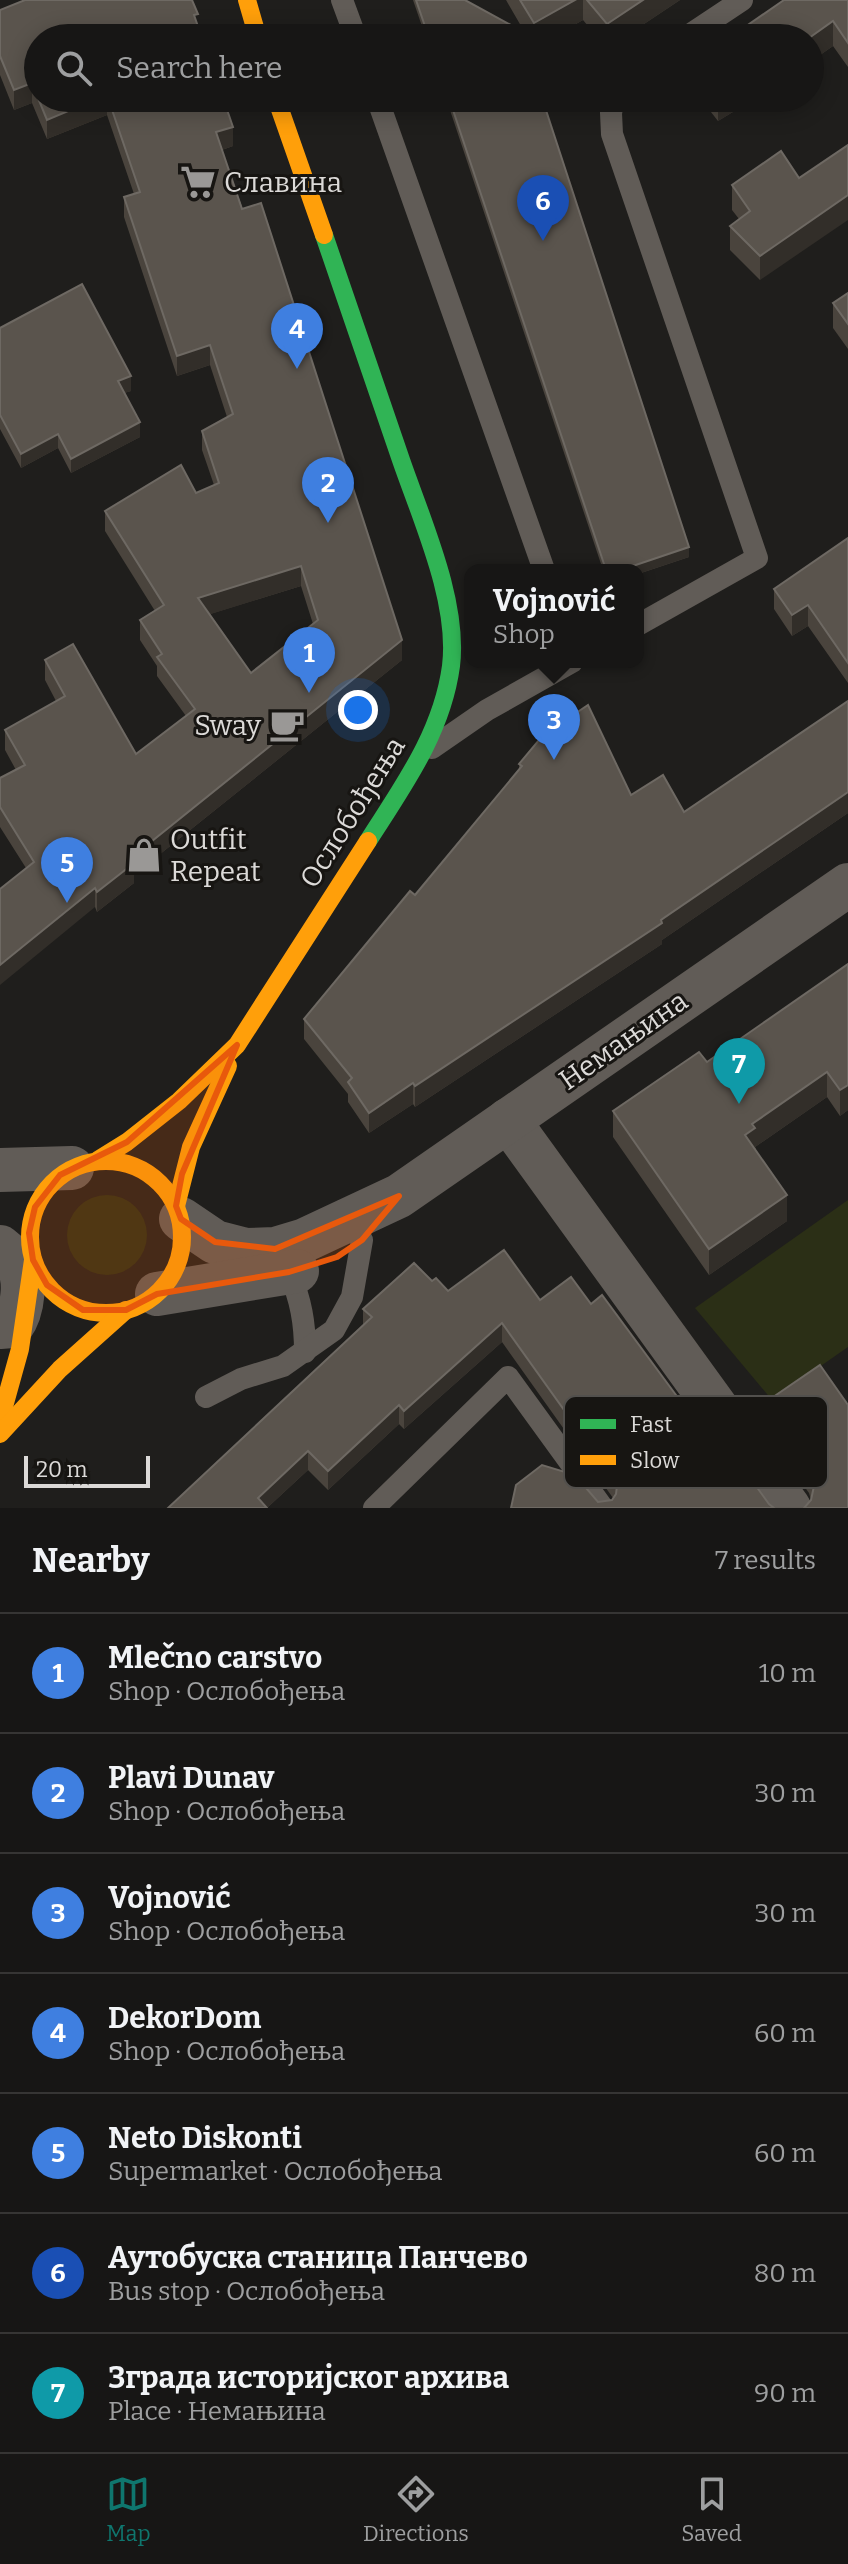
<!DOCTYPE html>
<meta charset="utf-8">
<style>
:root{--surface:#171615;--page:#201f1e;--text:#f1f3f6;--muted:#9e9fa0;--line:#363534;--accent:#0f766e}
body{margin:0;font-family:Bitter,serif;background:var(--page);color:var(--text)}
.scale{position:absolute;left:24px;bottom:20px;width:126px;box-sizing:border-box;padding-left:8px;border:4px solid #dcdad8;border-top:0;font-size:22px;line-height:28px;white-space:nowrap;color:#dcdad8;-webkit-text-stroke:6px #171512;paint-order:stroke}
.you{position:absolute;left:358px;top:710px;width:28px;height:28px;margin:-20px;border:6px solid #fff;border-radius:50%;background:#1a73e8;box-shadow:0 0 0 12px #1a73e833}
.badge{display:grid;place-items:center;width:52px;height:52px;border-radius:50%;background:var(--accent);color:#fff;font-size:26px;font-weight:700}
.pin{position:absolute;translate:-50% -66px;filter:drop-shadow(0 2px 4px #0008)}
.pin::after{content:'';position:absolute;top:42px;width:28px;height:24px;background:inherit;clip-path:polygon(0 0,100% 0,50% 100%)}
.popup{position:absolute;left:464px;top:564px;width:180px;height:104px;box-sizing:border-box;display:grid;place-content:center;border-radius:16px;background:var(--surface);filter:drop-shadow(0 2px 6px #0005);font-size:26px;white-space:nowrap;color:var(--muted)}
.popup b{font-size:30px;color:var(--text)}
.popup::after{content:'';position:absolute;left:50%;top:100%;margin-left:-16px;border:16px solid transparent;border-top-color:var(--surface)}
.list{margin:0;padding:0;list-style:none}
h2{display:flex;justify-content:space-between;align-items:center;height:104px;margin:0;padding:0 32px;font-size:34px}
h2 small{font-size:26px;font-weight:400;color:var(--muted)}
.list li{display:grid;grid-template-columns:52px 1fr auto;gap:24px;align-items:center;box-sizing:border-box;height:120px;padding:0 32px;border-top:2px solid var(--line)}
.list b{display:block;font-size:30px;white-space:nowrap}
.list p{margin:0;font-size:26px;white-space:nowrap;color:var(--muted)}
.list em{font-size:26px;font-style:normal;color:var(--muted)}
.icon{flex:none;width:44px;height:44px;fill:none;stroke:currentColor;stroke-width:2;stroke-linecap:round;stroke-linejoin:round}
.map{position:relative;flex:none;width:848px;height:1508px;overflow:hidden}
.search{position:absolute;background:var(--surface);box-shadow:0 4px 20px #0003;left:24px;right:24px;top:24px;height:88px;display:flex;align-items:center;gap:20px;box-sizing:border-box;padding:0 28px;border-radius:44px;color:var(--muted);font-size:30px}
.sheet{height:944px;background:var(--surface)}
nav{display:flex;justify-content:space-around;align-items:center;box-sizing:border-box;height:112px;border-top:2px solid var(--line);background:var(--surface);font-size:22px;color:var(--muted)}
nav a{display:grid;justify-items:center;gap:4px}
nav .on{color:var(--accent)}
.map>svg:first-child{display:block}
</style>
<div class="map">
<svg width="848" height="1508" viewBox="0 0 848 1508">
<rect width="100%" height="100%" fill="#1f1e1c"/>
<g fill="#2b2f16">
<circle cx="107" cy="1235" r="40"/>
<path d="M848,1200V1347L772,1400L695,1308Z"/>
</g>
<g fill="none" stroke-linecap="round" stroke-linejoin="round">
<g stroke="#615c57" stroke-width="22">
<path d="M342,0L356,38"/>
<path d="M685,38L742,0"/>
<path d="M377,98L544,570"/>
<path d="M614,98L611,113L612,134L757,558L638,625"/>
<path d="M432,748L487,710L572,662"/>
<path d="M289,1272C301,1300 305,1323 305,1352"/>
<path d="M206,1397L241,1379L283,1366L334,1330L352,1297L362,1240"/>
<path d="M374,1508L508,1377L603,1508"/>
</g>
<g stroke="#615c57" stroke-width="44">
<path d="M508,1120L789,1508"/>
<path d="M0,1170L72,1168"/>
<path d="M181,1219L215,1242L246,1250L275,1249L305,1240L399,1196L848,885"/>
<path d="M0,1247C5,1251 11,1256 15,1261C28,1276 23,1311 12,1326L0,1327"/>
<path d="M157,1294L297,1271"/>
</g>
<path stroke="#30b455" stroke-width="18" d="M324,235C350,310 375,385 401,460C422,521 459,602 451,666C442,733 403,786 368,841"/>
<g stroke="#ff9f0a" stroke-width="18">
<path d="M247,0L258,38"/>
<path d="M276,98L324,235"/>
<path d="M98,1160L127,1142L179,1101L237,1045L368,841"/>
<circle cx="106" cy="1237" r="76"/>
<path d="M176,1206L191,1147L228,1066"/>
<path d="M0,1421L20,1349L33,1260"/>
<path d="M0,1434L60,1369L126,1310"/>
</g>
</g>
<g fill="#4a443d" fill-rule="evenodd">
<path d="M25,0L38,98H223L233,146L222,150L402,660L134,875V883L97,912L95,907L26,868L0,827V778L16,770L5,750V730L56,701L45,680V660L136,754L186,716L157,676V666L140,640V620L155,611L105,531V511L196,493L214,485L202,450V431L227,417L210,365L177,376L124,217V197L134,194L107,115L47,139L32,103L14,110L0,75V10ZM301,586L313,624L251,673L210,614Z"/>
<path d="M413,0H465L522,38H426Z"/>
<path d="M506,0H680L623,38H598L583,20L551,38H528Z"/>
<path d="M848,0V67L833,46L810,62V38Z"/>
<path d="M446,98H542L689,557L638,574V570H603Z"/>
<path d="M700,98H756L718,121Z"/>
<path d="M799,178L760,280L730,250V226L739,219L732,210V185Z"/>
<path d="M848,293V349L833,328V303Z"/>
<path d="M0,328L131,391L124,393L140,437L71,473L58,448L21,468L0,429Z"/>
<path d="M848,538V683L808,626L792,636L774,609V589Z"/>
<path d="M848,701V813L662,940V944L415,1107L413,1104L369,1133L348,1102V1094L304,1039V1019L415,895L519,769V764L631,795L684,812Z"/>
<path d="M848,964V1110L840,1116L827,1097L755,1147L787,1221L709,1275L613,1137V1111L707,1062Z"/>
<path d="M432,1281L448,1291L540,1300L591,1304L710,1441L769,1504L598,1502L612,1500L613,1498L502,1342L404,1429L399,1424L328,1490L308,1470L267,1508L363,1325V1309Z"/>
<path d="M848,1405L811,1500L809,1493L760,1425V1406Z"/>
</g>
<g fill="#322e29">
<path d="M575,0H583V20L551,38H534V23Z"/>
<path d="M643,0H680L623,38H607V24Z"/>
<path d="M833,21V46L810,62V38H809Z"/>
<path d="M32,83V103L14,110V90Z"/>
<path d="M99,98H107V115L47,139V120Z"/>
<path d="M718,98H756L718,121Z"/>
<path d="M233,127V146L216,152V132Z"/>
<path d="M848,195V220L760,280V256Z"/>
<path d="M210,345V365L177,376V356Z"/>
<path d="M131,376V391L118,395V381Z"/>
<path d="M140,422V437L71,473V459Z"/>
<path d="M58,434V448L21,468V454Z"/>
<path d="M689,547V557L638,574V570H621Z"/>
<path d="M301,566V586L198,618V598Z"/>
<path d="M808,605V626L792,636V615Z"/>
<path d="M402,640V660L134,875V883L97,912V892L131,858Z"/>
<path d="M848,792V813L662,940V944L415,1107V1086L661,920Z"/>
<path d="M95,888V907L0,985V965Z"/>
<path d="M827,1072V1097L755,1147V1154L745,1135L752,1124Z"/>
<path d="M413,1083V1104L369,1133V1113Z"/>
<path d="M848,1085V1110L840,1116V1090Z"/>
<path d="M787,1195V1221L709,1275V1249Z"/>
<path d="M502,1323V1342L404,1429V1411Z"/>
<path d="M399,1405V1424L328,1490V1471Z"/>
<path d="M308,1451V1470L267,1508L258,1498Z"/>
</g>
<g fill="#5a544d" stroke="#6e6963" stroke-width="2" fill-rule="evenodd">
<path d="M25,0H192L198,14L194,15L202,38H38V97L32,83L14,90L0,56V10Z"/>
<path d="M416,0H465L520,30L522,38H429Z"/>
<path d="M520,0H575L534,23Z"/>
<path d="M587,0H643L607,24Z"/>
<path d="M784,0H848V43L833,21L809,38H729Z"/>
<path d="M38,98H99L47,120Z"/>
<path d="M108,98H223L233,127L216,132L242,209L261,203L402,640L131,858L134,863L97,892L95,888L0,965V889L34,862L0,807V778L25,765L5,730L65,696L45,660L73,644L136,754L195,709L157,657L162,654L140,620L164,605L105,511L181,465L196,493L219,483L202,431L233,414L210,345L177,356L124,197L140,192ZM301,566L318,620L251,673L198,598Z"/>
<path d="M449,98H542L689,547L621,570H606Z"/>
<path d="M848,145V195L760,256L730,226L750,211L732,185L781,151L799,178Z"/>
<path d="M82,284L131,376L118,381L140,422L71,459L58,434L21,454L0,415V328Z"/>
<path d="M848,293V324L833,303Z"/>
<path d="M848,538V663L808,605L792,615L774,589Z"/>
<path d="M848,701V792L661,920L662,923L415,1086L413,1083L369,1113L348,1082L352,1078L304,1019L410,891L415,895L522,766L519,764L554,722L557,726L588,705L631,795L663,775L684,812Z"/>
<path d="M848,964V1085L840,1090L827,1072L752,1124L755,1128L745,1135L787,1195L709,1249L613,1111L699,1052L707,1062Z"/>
<path d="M504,1250L540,1300L571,1277L591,1304L602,1295L710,1441L719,1435L769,1504L774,1508H511L516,1485L542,1465L575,1475L598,1502L612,1500L616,1494L617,1486L619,1487L502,1323L404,1411L399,1405L328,1471L308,1451L258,1498L267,1508H168L372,1317L363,1309L414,1263L432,1281L436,1278L448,1291Z"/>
<path d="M820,1365L848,1405V1508H804L811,1500L814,1486L809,1474L760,1406Z"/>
</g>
<path fill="#e8590c" fill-opacity="0.2" stroke="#e8590c" stroke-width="6" stroke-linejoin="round" d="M237,1045L182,1174L176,1206L181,1219L215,1242L275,1249L399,1196L362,1240L337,1257L289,1272L157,1294L126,1310H83L47,1285L33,1260L29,1233L35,1207L60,1175L127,1142Z"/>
<defs>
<g id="supermarket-bare" transform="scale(2.76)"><path d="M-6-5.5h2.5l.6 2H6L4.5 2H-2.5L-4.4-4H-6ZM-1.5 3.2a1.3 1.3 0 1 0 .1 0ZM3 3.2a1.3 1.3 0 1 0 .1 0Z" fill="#9a9896" stroke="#171512" stroke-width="2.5" paint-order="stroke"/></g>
<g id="cafe-bare" transform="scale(2.76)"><path d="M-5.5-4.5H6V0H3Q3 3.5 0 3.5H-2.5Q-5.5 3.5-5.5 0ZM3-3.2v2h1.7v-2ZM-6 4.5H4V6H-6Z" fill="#9a9896" stroke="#171512" stroke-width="2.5" paint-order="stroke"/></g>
<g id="shop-bare" transform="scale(2.76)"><path d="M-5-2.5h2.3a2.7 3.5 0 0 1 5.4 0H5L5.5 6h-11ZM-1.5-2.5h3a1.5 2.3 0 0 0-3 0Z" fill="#9a9896" stroke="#171512" stroke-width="2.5" paint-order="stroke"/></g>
</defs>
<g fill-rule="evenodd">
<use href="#supermarket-bare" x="198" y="182"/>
<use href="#cafe-bare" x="287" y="725"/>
<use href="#shop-bare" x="144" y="855"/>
</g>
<g text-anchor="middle" stroke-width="6" stroke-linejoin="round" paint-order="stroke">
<g font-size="28" fill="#dcdad8" stroke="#171512" text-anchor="start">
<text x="224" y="192">Славина</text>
<text x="261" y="735" text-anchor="end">Sway</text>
<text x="170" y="849">Outfit<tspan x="170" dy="32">Repeat</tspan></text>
</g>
<g font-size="28" fill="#dcdad8" stroke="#171512">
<text transform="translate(352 812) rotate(-58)" y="10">Ослобођења</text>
<text transform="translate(623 1040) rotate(-35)" y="10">Немањина</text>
</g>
</g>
<rect x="564" y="1396" width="264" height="92" rx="12" fill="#171512" stroke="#52504d" stroke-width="2"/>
<rect x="580" y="1419" width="36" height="10" fill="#30b455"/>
<rect x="580" y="1455" width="36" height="10" fill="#ff9f0a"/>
<g font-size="22" fill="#dcdad8">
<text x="630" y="1432">Fast</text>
<text x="630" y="1468">Slow</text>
</g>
</svg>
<div class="scale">20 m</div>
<div class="you"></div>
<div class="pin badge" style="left:309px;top:693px;background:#3f7fe0">1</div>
<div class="pin badge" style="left:328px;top:523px;background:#3f7fe0">2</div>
<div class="pin badge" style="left:554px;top:760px;background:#3f7fe0">3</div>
<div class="popup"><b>Vojnović</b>Shop</div>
<div class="pin badge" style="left:297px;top:369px;background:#3f7fe0">4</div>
<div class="pin badge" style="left:67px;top:903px;background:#3f7fe0">5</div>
<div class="pin badge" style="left:543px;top:241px;background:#1a4fb4">6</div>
<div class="pin badge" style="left:739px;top:1104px;background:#0f9aa8">7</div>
<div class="search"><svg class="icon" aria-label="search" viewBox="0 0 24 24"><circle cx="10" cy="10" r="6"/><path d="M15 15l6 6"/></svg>Search here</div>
</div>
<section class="sheet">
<h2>Nearby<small>7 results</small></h2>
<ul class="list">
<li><span class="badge" style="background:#3f7fe0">1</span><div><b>Mlečno carstvo</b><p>Shop · Ослобођења</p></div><em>10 m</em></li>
<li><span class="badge" style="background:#3f7fe0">2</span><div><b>Plavi Dunav</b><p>Shop · Ослобођења</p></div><em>30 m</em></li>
<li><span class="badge" style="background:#3f7fe0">3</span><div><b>Vojnović</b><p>Shop · Ослобођења</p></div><em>30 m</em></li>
<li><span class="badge" style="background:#3f7fe0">4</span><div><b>DekorDom</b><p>Shop · Ослобођења</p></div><em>60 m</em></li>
<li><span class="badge" style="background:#3f7fe0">5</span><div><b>Neto Diskonti</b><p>Supermarket · Ослобођења</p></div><em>60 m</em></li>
<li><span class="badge" style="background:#1a4fb4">6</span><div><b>Аутобуска станица Панчево</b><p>Bus stop · Ослобођења</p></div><em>80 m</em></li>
<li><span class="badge" style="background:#0f9aa8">7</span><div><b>Зграда историјског архива</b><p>Place · Немањина</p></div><em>90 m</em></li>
</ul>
</section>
<nav>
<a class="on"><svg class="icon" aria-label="map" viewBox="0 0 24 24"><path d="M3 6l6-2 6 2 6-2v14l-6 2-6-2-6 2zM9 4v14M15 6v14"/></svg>Map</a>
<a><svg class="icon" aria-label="directions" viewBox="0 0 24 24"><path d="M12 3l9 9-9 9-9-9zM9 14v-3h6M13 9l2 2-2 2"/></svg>Directions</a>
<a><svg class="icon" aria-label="saved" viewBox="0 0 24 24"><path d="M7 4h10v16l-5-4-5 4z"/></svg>Saved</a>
</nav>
